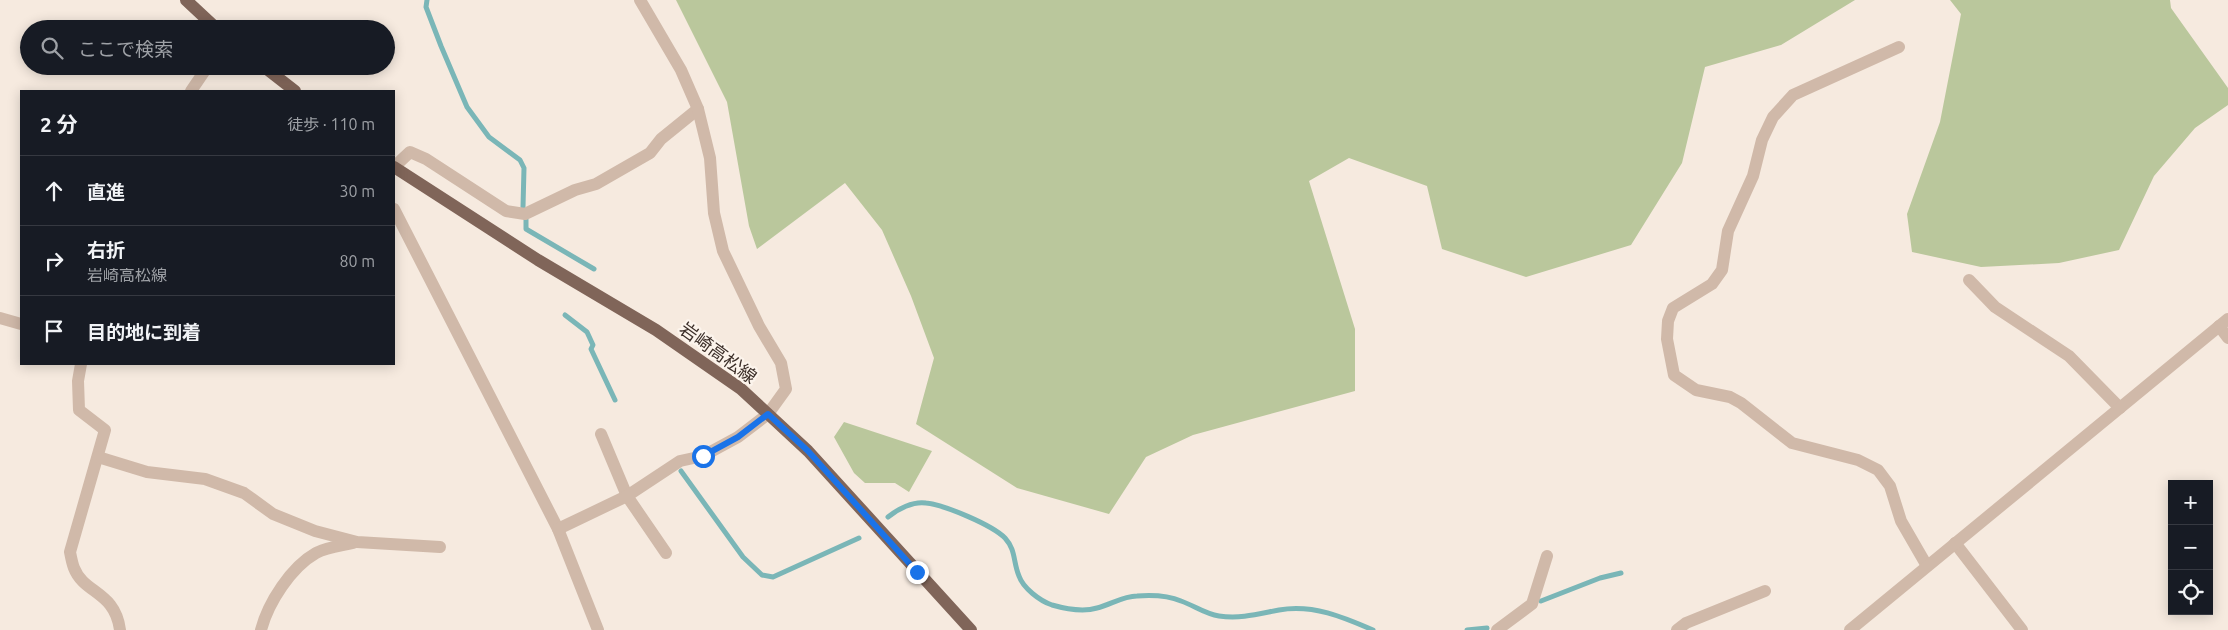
<!DOCTYPE html>
<html lang="ja">
<meta charset="utf-8">
<style>
:root{--surface:#171b24;--page:#20242c;--text:#f1f3f6;--muted:#9ea1a6;--line:#363941}
body{margin:0;font-family:Ubuntu,"Noto Sans JP",sans-serif;background:var(--page);color:var(--text)}
.controls{position:absolute;right:15px;bottom:15px;display:grid;overflow:hidden;border-radius:0px;box-shadow:0 2px 12px #0003}
.controls button{width:45px;height:45px;display:grid;place-items:center;padding:0;border:0;border-bottom:1px solid var(--line);background:var(--surface);color:var(--text);font:25px sans-serif}
.stop{position:absolute;width:15px;height:15px;margin:-11px;border:4px solid #1a73e8;border-radius:50%;background:#fff}
.stop.end{background:#1a73e8;border-color:#fff;box-shadow:0 1px 5px #0008}
.list{margin:0;padding:0;list-style:none}
h2{display:flex;justify-content:space-between;align-items:center;height:65px;margin:0;padding:0 20px;font-size:21px}
h2 small{font-size:16px;font-weight:400;color:var(--muted)}
.list li{display:grid;grid-template-columns:32px 1fr auto;gap:15px;align-items:center;box-sizing:border-box;height:70px;padding:0 20px;border-top:1px solid var(--line)}
.list b{display:block;font-size:19px;white-space:nowrap}
.list p{margin:0;font-size:16px;white-space:nowrap;color:var(--muted)}
.list em{font-size:16px;font-style:normal;color:var(--muted)}
.icon{flex:none;width:28px;height:28px;fill:none;stroke:currentColor;stroke-width:2;stroke-linecap:round;stroke-linejoin:round}
.map{position:relative;flex:none;width:2228px;height:630px;overflow:hidden}
.search{position:absolute;background:var(--surface);box-shadow:0 2px 12px #0003;left:20px;top:20px;width:375px;height:55px;display:flex;align-items:center;gap:12px;box-sizing:border-box;padding:0 18px;border-radius:28px;color:var(--muted);font-size:19px}
.panel{position:absolute;background:var(--surface);box-shadow:0 2px 12px #0003;left:20px;top:90px;width:375px;height:275px;border-radius:0px}
.map>svg:first-child{display:block}
</style>
<div class="map">
<svg width="2228" height="630" viewBox="0 0 2228 630">
<rect width="100%" height="100%" fill="#f6eadf"/>
<g fill="#bac79c">
<path d="M676,0H1855L1781,45L1705,67L1682,163L1631,245L1526,277L1442,249L1427,186L1349,158L1309,181L1355,329V391L1193,435L1146,457L1109,514L1017,488L916,424L934,358L911,296L882,230L845,183L757,249L749,226L727,102Z"/>
<path d="M1950,0H2170L2171,8L2228,88V105L2195,128L2154,176L2119,250L2059,263L1981,267L1912,252L1907,214L1940,122L1961,14Z"/>
<path d="M844,422L932,451L909,492L895,483H865L854,473L834,437Z"/>
</g>
<g fill="none" stroke-linecap="round" stroke-linejoin="round">
<g stroke="#7ab6b7" stroke-width="5">
<path d="M427,0L426,7L441,46L467,107L489,137L520,160L524,168L523,207"/>
<path d="M526,220V229L594,269"/>
<path d="M565,315L587,332L593,345L591,349L615,400"/>
<path d="M681,471L743,557L762,575L773,577L859,538"/>
<path d="M888,517C898,509 913,501 926,503C945,505 992,525 1005,538C1016,550 1013,562 1019,576C1023,588 1040,601 1052,605C1066,609 1084,612 1097,608C1110,605 1123,596 1137,596C1151,595 1167,595 1181,601C1195,606 1205,614 1219,616C1241,619 1258,614 1279,610C1313,604 1343,617 1373,630"/>
<path d="M1541,601L1600,578L1621,573"/>
<path d="M1467,630L1487,628"/>
</g>
<g stroke="#d0b9a9" stroke-width="12">
<path d="M1899,47L1793,95L1773,117L1762,140L1753,176L1728,231L1722,270L1712,284L1673,308L1668,321L1667,339L1674,375L1696,390L1730,397L1741,403L1792,443L1858,460L1878,470L1890,486L1901,521L1927,566"/>
<path d="M191,91L208,66"/>
<path d="M394,167L410,152L426,159L506,211L525,214L575,190L596,184L650,153L661,139L698,109"/>
<path d="M394,209L558,529L598,630"/>
<path d="M1969,280L1995,307L2069,356L2120,408"/>
<path d="M0,318L21,324"/>
<path d="M2219,326L2228,338"/>
<path d="M81,364L78,381L79,410L105,430L70,552C71,557 72,563 74,568C84,594 115,591 120,630"/>
<path d="M601,434L627,496L666,553"/>
<path d="M98,457L147,472L205,479L244,493L273,514L315,531L357,542L440,547"/>
<path d="M558,529L627,496L680,461L703,456L738,437L768,414L786,389L781,363L759,326L723,251L714,213L710,158L698,109L681,70L640,0"/>
<path d="M1955,543L2022,630"/>
<path d="M261,630C268,603 291,567 316,553C327,547 340,546 353,543"/>
<path d="M1497,630L1532,604L1547,556"/>
<path d="M1677,630L1686,623L1765,591"/>
<path d="M1850,630L2228,319"/>
</g>
<g stroke="#806559" stroke-width="12">
<path d="M186,0L217,29"/>
<path d="M263,66L295,91"/>
<path d="M394,167L538,260L656,330L741,389L808,451L971,630"/>
</g>
</g>
<g fill="none" stroke-linecap="round" stroke-linejoin="round">
<path stroke="#1a73e8" stroke-width="6" d="M703,456L738,437L768,414L808,451L917,572"/>
</g>
<g text-anchor="middle" stroke-width="4.5" stroke-linejoin="round" paint-order="stroke">
<g font-size="18" fill="#3c2f29" stroke="#fcf4ec">
<text transform="translate(718 353) rotate(36)" y="6">岩崎高松線</text>
</g>
</g>
</svg>
<div class="controls">
<button>+</button>
<button>−</button>
<button><svg class="icon" aria-label="locate" viewBox="0 0 24 24"><circle cx="12" cy="12" r="6"/><path d="M12 2v4M12 18v4M2 12h4M18 12h4"/></svg></button>
</div>
<div class="stop" style="left:703px;top:456px"></div>
<div class="stop end" style="left:917px;top:572px"></div>
<div class="search"><svg class="icon" aria-label="search" viewBox="0 0 24 24"><circle cx="10" cy="10" r="6"/><path d="M15 15l6 6"/></svg>ここで検索</div>
<section class="panel">
<h2>2 分<small>徒歩 · 110 m</small></h2>
<ul class="list">
<li><svg class="icon" aria-label="ahead" viewBox="0 0 24 24"><path d="M12 20V5M6 11l6-6 6 6"/></svg><div><b>直進</b></div><em>30 m</em></li>
<li><svg class="icon" aria-label="right" viewBox="0 0 24 24"><path d="M7 20v-9h11M14 6l5 5-5 5"/></svg><div><b>右折</b><p>岩崎高松線</p></div><em>80 m</em></li>
<li><svg class="icon" aria-label="arrive" viewBox="0 0 24 24"><path d="M6 21V4h12l-3 4 3 4H6"/></svg><div><b>目的地に到着</b></div></li>
</ul>
</section>
</div>
